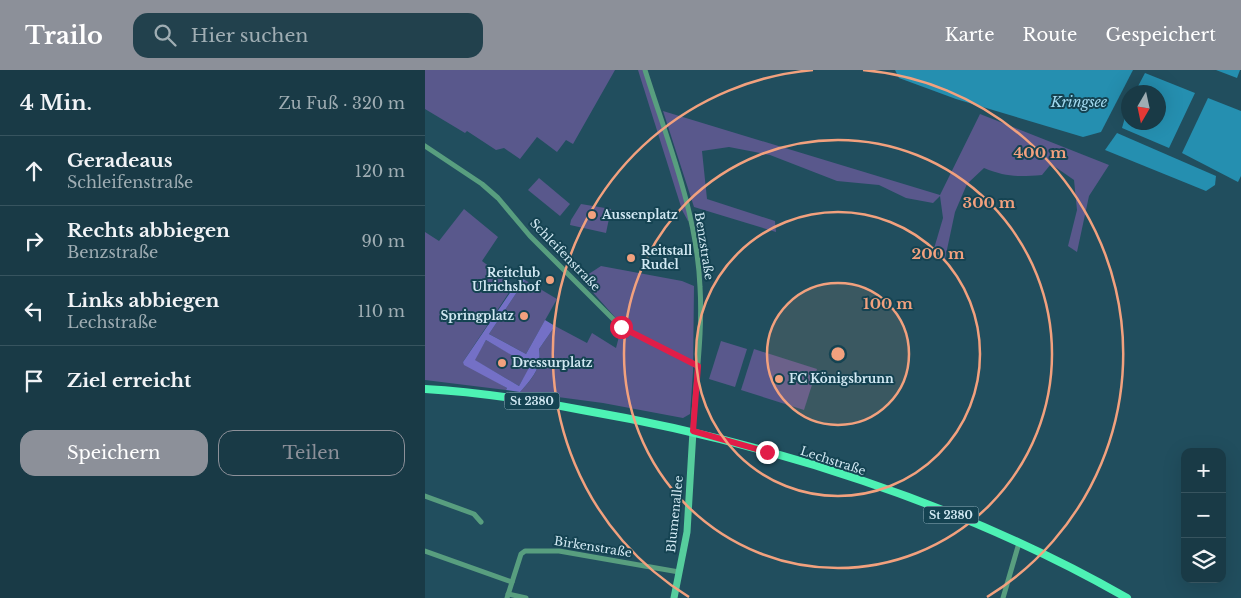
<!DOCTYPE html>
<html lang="de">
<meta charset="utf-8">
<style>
:root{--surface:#193a46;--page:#22414d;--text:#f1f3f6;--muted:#9fadb3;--line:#37545f;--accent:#8c9099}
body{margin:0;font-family:"Libre Baskerville",serif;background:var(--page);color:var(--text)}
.controls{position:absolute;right:15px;bottom:15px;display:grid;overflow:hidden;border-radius:10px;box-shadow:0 5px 20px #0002}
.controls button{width:45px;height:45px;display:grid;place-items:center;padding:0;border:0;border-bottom:1px solid var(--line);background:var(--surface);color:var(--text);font:25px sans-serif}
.compass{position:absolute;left:696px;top:15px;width:45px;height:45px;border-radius:50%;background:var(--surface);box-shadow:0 5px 20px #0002;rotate:189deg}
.stop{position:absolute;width:15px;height:15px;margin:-11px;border:4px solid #e11d48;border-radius:50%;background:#fff}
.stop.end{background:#e11d48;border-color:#fff;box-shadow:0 1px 5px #0008}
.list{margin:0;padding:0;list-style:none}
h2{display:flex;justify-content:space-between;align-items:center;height:65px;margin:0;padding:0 20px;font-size:21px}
h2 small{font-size:16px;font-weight:400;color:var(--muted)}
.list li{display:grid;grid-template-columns:32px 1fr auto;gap:15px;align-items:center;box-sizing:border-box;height:70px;padding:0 20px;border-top:1px solid var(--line)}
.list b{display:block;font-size:19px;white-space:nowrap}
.list p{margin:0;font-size:16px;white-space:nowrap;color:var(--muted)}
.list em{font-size:16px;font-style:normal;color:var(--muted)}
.actions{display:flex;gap:10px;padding:15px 20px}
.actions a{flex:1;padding:11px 0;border:1px solid var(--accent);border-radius:15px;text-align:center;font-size:18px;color:var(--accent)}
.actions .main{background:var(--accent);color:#fff}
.icon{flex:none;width:28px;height:28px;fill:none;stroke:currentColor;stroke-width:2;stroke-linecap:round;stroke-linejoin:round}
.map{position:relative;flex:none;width:816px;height:528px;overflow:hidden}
header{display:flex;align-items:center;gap:30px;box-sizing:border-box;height:70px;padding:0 25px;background:var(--accent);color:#fff}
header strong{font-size:24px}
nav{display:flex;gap:28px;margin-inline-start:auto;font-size:18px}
.search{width:350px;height:45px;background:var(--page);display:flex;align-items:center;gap:12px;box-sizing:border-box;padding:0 18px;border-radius:15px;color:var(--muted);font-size:19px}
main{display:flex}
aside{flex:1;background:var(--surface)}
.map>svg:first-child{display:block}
</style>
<header>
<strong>Trailo</strong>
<div class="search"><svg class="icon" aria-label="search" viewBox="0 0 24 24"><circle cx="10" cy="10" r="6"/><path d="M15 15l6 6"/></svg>Hier suchen</div>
<nav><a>Karte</a><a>Route</a><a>Gespeichert</a></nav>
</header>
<main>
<aside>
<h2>4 Min.<small>Zu Fuß · 320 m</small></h2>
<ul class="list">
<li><svg class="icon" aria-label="ahead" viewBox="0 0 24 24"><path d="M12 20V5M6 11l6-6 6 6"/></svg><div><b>Geradeaus</b><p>Schleifenstraße</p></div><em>120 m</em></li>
<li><svg class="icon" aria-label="right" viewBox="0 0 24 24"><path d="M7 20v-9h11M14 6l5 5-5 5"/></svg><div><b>Rechts abbiegen</b><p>Benzstraße</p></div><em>90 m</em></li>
<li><svg class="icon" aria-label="left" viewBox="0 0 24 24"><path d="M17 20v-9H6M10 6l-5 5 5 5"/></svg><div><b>Links abbiegen</b><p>Lechstraße</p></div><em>110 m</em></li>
<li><svg class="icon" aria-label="arrive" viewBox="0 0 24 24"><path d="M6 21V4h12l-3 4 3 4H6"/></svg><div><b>Ziel erreicht</b></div></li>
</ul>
<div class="actions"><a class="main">Speichern</a><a>Teilen</a></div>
</aside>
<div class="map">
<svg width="816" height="528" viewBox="0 0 816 528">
<rect width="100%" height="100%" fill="#214e5e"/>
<g fill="#59588c">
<path d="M0,0H190L148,74L141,70L132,82L112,67L95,89L79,78L71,80L42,61L40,63L0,39Z"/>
<path d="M213,0H220L266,150L263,151L257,140Z"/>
<path d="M238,41L515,125L555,44L684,95L664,126L652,182L643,176L652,140L649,110L626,94L617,105C593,107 581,107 559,98L542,114L530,142L520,189L508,182L518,148L515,126L508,133L481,128L454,115L412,111L345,85L304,77L277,81L282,129L350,151L351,162L269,137Z"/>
<path d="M114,108L145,134L135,146L103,120Z"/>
<path d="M156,134L186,139L181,163L145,155L146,150Z"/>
<path d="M39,139L73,167L57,191L89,215L38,292L82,318L81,320L0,310V162L14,171Z"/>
<path d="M176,196L257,211L269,216L268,302L265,344L258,348L178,333L95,322C107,309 117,298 114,279L130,256L162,273L167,263L191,278L197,255L156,209Z"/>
<path d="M100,210L132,229L101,284L64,264Z"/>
<path d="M61,270L106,296L94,316L49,290Z"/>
<path d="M296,271L322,279L310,317L284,309Z"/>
<path d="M329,279L392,299L379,340L316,320Z"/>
</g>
<path fill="#7470c6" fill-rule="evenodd" d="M95,208L100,210L64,264L101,284L120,250L130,256L114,279C117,298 107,309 95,322L81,320L82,318L39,295L38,292ZM61,270L105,296L94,316L50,290Z"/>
<g fill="#258fb0">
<path d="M470,0H708L676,62L658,67L531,29L474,8Z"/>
<path d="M791,0H815L812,8Z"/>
<path d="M720,3L770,23L744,78L697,58L703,37L704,52H734V22H710Z"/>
<path d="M783,28L816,41V106L813,112L757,83Z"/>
<path d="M692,63L791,106L790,115L781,121L680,80Z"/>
</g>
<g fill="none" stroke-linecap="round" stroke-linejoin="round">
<g stroke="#589e7f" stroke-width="5">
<path d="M220,0C242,70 272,142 275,217C278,265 270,313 268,361"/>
<path d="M0,76L57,114L73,128L105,166L196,257L273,296"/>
<path d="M0,426L49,444L56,452"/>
<path d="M0,481L87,512"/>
<path d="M83,524L101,528"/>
<path d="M82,528L96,484L100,481H134L254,502"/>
<path d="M578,528L594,473"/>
</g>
<path stroke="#56cd9d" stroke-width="7" d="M249,528L262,462L268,361"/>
<path stroke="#4df2b4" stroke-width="8" d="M0,319C53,322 105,330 157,340C343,372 538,434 702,528"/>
</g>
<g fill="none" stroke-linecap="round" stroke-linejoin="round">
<path stroke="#e11d48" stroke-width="6" d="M196,257L273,296L268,361L342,382"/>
</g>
<circle cx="413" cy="284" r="71" fill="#f2a17e" fill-opacity=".12"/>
<g fill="none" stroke="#f2a17e" stroke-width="2.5">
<circle cx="413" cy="284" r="71"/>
<circle cx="413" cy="284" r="142"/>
<circle cx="413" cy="284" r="214"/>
<path d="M264 527A285 285 0 0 1 388 0M438 0A285 285 0 0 1 562 527"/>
</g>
<g fill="#f2a17e" stroke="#154352" stroke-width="2">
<circle cx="167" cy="145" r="5"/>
<circle cx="206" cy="188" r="5"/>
<circle cx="125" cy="210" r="5"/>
<circle cx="99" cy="246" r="5"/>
<circle cx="77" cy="293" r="5"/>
<circle cx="354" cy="309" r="5"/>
</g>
<g text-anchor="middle" stroke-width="4" stroke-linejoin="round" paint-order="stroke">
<g fill="#154352" stroke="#99b7c3" stroke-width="1">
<rect x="79.5" y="322.5" width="55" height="17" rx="4"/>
<rect x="498.5" y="436.5" width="55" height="17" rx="4"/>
</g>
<g font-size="11" font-weight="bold" fill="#d2e9f3">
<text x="107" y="335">St 2380</text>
<text x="526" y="449">St 2380</text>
</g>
<g font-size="12" font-weight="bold" fill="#d2e9f3" stroke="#154352" text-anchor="start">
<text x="177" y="149">Aussenplatz</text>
<text x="216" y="185">Reitstall<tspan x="216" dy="14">Rudel</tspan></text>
<text x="115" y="207" text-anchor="end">Reitclub<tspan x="115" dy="14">Ulrichshof</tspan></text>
<text x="89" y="250" text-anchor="end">Springplatz</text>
<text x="87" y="297">Dressurplatz</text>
<text x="364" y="313">FC Königsbrunn</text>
</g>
<g font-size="12" fill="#d2e9f3" stroke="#154352">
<text transform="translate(279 176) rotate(81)" y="4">Benzstraße</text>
<text transform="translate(140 185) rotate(46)" y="4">Schleifenstraße</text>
<text transform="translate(408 391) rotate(18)" y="4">Lechstraße</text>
<text transform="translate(250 444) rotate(-84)" y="4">Blumenallee</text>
<text transform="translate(168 477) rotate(9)" y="4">Birkenstraße</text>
</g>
<g font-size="14" font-style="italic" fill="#a3daf0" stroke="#154352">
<text x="654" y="37">Kringsee</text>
</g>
</g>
<circle cx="413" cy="284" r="8" fill="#f2a17e" stroke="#154352" stroke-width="2.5"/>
<g font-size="15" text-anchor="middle" font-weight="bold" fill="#f2a17e" stroke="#154352" stroke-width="4" stroke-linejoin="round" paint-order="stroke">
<text x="615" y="88">400 m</text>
<text x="564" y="138">300 m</text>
<text x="513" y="189">200 m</text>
<text x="463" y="239">100 m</text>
</g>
</svg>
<div class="controls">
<button>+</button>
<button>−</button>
<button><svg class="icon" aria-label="layers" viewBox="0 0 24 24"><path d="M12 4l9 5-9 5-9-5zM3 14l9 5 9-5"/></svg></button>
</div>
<svg class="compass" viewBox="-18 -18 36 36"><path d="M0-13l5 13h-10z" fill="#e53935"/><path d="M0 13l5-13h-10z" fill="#9fadb3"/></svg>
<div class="stop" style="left:196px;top:257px"></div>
<div class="stop end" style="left:342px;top:382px"></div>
</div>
</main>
